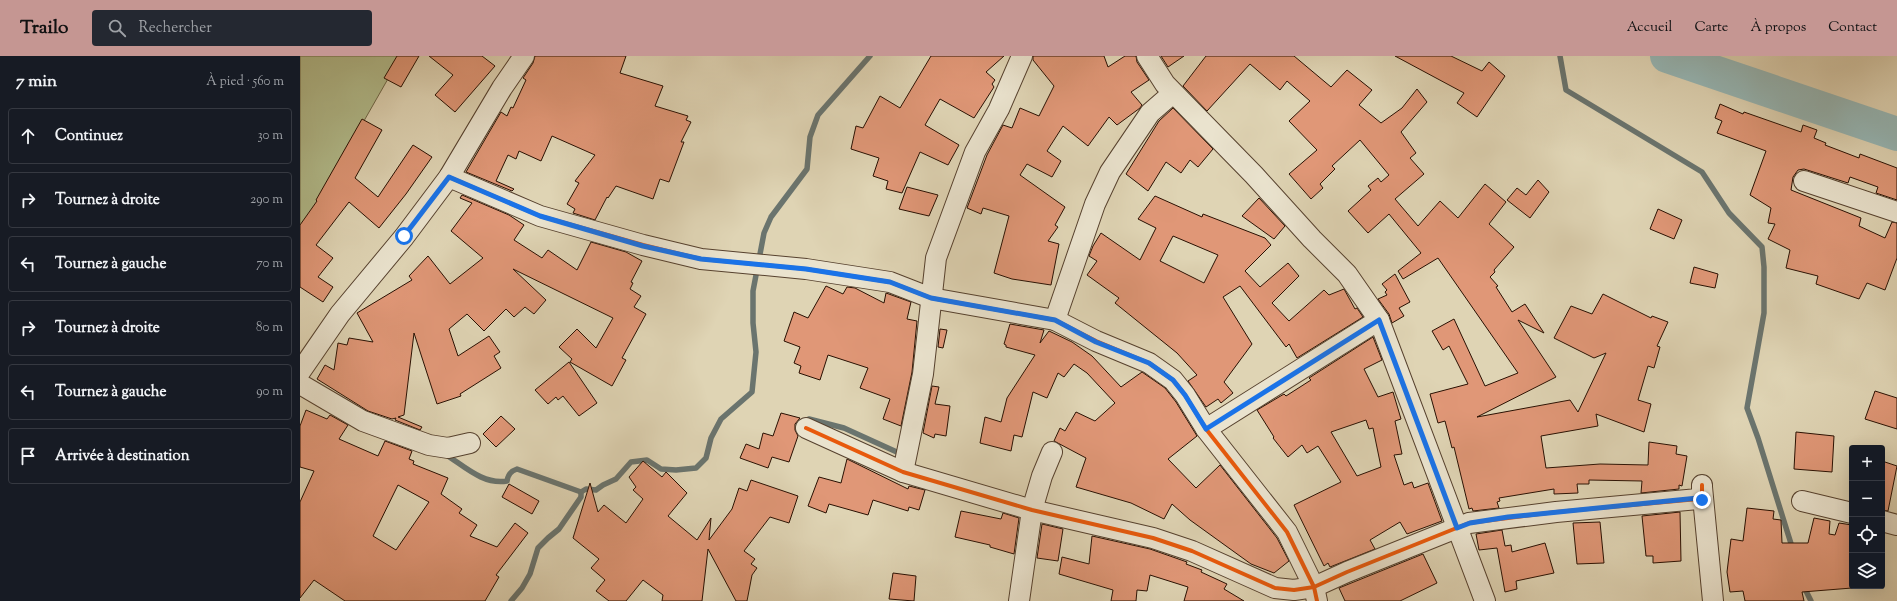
<!DOCTYPE html>
<html lang="fr">
<meta charset="utf-8">
<style>
:root{--surface:#171b24;--page:#242831;--text:#f1f3f6;--muted:#9ea1a6;--line:#363941;--accent:#c59692}
body{margin:0;font-family:"Sorts Mill Goudy",serif;background:var(--page);color:var(--text)}
.controls{position:absolute;right:12px;bottom:12px;display:grid;overflow:hidden;border-radius:4px;box-shadow:0 4px 16px #0002}
.controls button{width:36px;height:36px;display:grid;place-items:center;padding:0;border:0;border-bottom:1px solid var(--line);background:var(--surface);color:var(--text);font:20px sans-serif}
.stop{position:absolute;width:12px;height:12px;margin:-9px;border:3px solid #1a73e8;border-radius:50%;background:#fff}
.stop.end{background:#1a73e8;border-color:#fff;box-shadow:0 1px 4px #0008}
.list{margin:0;padding:0;list-style:none}
h2{display:flex;justify-content:space-between;align-items:center;height:52px;margin:0;padding:0 16px;font-size:17px}
h2 small{font-size:13px;font-weight:400;color:var(--muted)}
.list li{display:grid;grid-template-columns:26px 1fr auto;gap:12px;align-items:center;box-sizing:border-box;height:56px;margin:0 8px 8px;padding:0 8px;border:1px solid var(--line);border-radius:4px}
.list b{display:block;font-size:15px;white-space:nowrap}
.list em{font-size:13px;font-style:normal;color:var(--muted)}
.icon{flex:none;width:22px;height:22px;fill:none;stroke:currentColor;stroke-width:2;stroke-linecap:round;stroke-linejoin:round}
.map{position:relative;flex:none;width:1597px;height:545px;overflow:hidden}
header{display:flex;align-items:center;gap:24px;box-sizing:border-box;height:56px;padding:0 20px;background:var(--accent);color:#111}
header strong{font-size:19px}
nav{display:flex;gap:22px;margin-inline-start:auto;font-size:14px}
.search{width:280px;height:36px;background:var(--page);display:flex;align-items:center;gap:10px;box-sizing:border-box;padding:0 14px;border-radius:4px;color:var(--muted);font-size:15px}
main{display:flex}
aside{flex:1;background:var(--surface)}
.map>svg:first-child{display:block}
</style>
<header>
<strong>Trailo</strong>
<div class="search"><svg class="icon" aria-label="search" viewBox="0 0 24 24"><circle cx="10" cy="10" r="6"/><path d="M15 15l6 6"/></svg>Rechercher</div>
<nav><a>Accueil</a><a>Carte</a><a>À propos</a><a>Contact</a></nav>
</header>
<main>
<aside>
<h2>7 min<small>À pied · 560 m</small></h2>
<ul class="list">
<li><svg class="icon" aria-label="ahead" viewBox="0 0 24 24"><path d="M12 20V5M6 11l6-6 6 6"/></svg><div><b>Continuez</b></div><em>30 m</em></li>
<li><svg class="icon" aria-label="right" viewBox="0 0 24 24"><path d="M7 20v-9h11M14 6l5 5-5 5"/></svg><div><b>Tournez à droite</b></div><em>290 m</em></li>
<li><svg class="icon" aria-label="left" viewBox="0 0 24 24"><path d="M17 20v-9H6M10 6l-5 5 5 5"/></svg><div><b>Tournez à gauche</b></div><em>70 m</em></li>
<li><svg class="icon" aria-label="right" viewBox="0 0 24 24"><path d="M7 20v-9h11M14 6l5 5-5 5"/></svg><div><b>Tournez à droite</b></div><em>80 m</em></li>
<li><svg class="icon" aria-label="left" viewBox="0 0 24 24"><path d="M17 20v-9H6M10 6l-5 5 5 5"/></svg><div><b>Tournez à gauche</b></div><em>90 m</em></li>
<li><svg class="icon" aria-label="arrive" viewBox="0 0 24 24"><path d="M6 21V4h12l-3 4 3 4H6"/></svg><div><b>Arrivée à destination</b></div></li>
</ul>
</aside>
<div class="map">
<svg width="1597" height="545" viewBox="0 0 1597 545">
<rect width="100%" height="100%" fill="#dfd4b4"/>
<filter id="stains"><feTurbulence type="fractalNoise" baseFrequency=".005" numOctaves="4"/><feColorMatrix values="0 0 0 0 .2 0 0 0 0 .09 0 0 0 0 .02 0 0 0 .5 -.17"/></filter>
<radialGradient id="worn" r=".72"><stop offset=".6" stop-color="#630" stop-opacity="0"/><stop offset="1" stop-color="#630" stop-opacity=".3"/></radialGradient>
<path fill="#b2bc8c" stroke="#6e6647" d="M0,0H101L0,177Z"/>
<g fill="none" stroke-linecap="round" stroke-linejoin="round">
<g stroke="#6a746e" stroke-width="5.5">
<path d="M1260,0L1266,34L1402,116L1429,157L1462,191L1464,211V257L1447,352L1458,382L1493,494"/>
<path d="M509,363L544,372L599,397"/>
<path d="M148,400C165,411 184,429 207,425C208,418 211,415 217,413L281,436"/>
<path d="M1503,529L1511,545"/>
<path d="M211,545L222,532L230,518L238,492L248,482L259,473L281,441V436L286,433L296,434L303,429L316,423L331,406L347,404L361,413L376,414L396,412L406,402L411,382L421,363L452,336L456,296L453,267V235L464,177L471,161L507,113L510,81L518,59L570,0"/>
</g>
<path stroke="#96b7b6" stroke-width="34" d="M1367,0L1597,78"/>
</g>
<g fill="#e09777" stroke="#291002" fill-rule="evenodd">
<path d="M97,0H119L101,31L84,22Z"/>
<path d="M129,0H182L195,10L155,56L135,39L153,19Z"/>
<path d="M235,0H326L320,17L363,30L355,50L388,60L386,64L391,66L381,86H384L369,126L360,123L353,143L316,130L308,142L307,141L295,164L273,157L275,153L267,148L279,127L275,125L295,99L252,80L241,105L219,95L216,103L208,99L196,125L214,133L212,135L166,116L201,56L207,60L211,51L213,52L226,24L223,22L233,7Z"/>
<path d="M631,0H704L686,16L695,24L692,28L694,31L674,62L640,43L625,69L659,89L648,109L620,96L602,137L586,133L588,125L573,120L579,102L551,93L556,70L563,72L580,40L600,52Z"/>
<path d="M733,0H804L808,11L825,0H836L837,6L849,24L831,36L842,49L840,52L817,69L809,61L788,90L763,70L747,95L761,105L752,121L727,108L720,119L765,151L755,169L758,171L748,185L759,188L751,229L712,223L694,217L709,160L683,152L681,158L667,152L687,99L703,69L712,72L720,52L739,60L754,30L733,4Z"/>
<path d="M861,0H884L868,11Z"/>
<path d="M906,0H994L1031,31L1047,14L1072,34L1059,49L1081,67L1102,52L1117,33L1127,46L1101,76L1116,97L1110,102L1124,118L1095,143L1118,170L1140,145L1158,162L1185,128L1206,146L1189,168L1214,191L1194,214L1195,216L1190,221L1198,230L1196,231L1212,256L1225,248L1244,277L1218,264L1256,321L1177,361L1270,344L1278,356L1306,297L1294,302L1254,282L1271,250L1292,258L1303,238L1351,262L1352,260L1368,266L1357,290L1360,291L1354,312L1348,310L1338,344L1351,348L1344,376L1296,358L1298,370L1241,380L1246,412L1300,408L1348,409L1349,386L1377,390L1376,398L1387,400L1382,430L1379,429V433L1341,437L1342,425L1289,424V428H1277L1278,437L1254,438V433L1199,442L1200,445L1197,446L1199,452L1173,455L1172,452L1169,453L1154,391L1152,392L1145,365L1138,367L1130,338L1168,328L1149,290L1143,294L1132,275L1154,263L1185,330L1218,317L1138,202L1103,223L1098,215L1121,197L1089,158L1068,177L1048,155L1071,134L1068,130L1078,122L1081,126L1089,119L1060,84L1032,110L1035,113L1020,128L1023,132L1011,143L989,118L1017,94L989,65L1010,45L987,25L980,34L950,8L907,55L883,30Z"/>
<path d="M1095,0H1151L1182,15L1189,6L1205,20L1177,61L1157,47L1164,37Z"/>
<path d="M1420,48L1443,58L1444,56L1501,76L1503,69L1517,74L1514,82L1526,87L1525,89L1559,102L1560,98L1597,112V144L1576,137L1578,131L1550,121L1548,127L1504,113L1498,114L1493,121L1491,134L1561,162L1559,170L1585,182L1592,166L1597,167V202L1585,234L1567,227L1559,243L1516,228L1518,220L1486,212L1490,194L1468,183L1475,168L1468,167L1471,152L1450,139L1466,95L1417,77L1422,65L1415,62Z"/>
<path d="M873,52L913,93L898,111L890,104L881,117L866,106L848,135L826,118L859,65Z"/>
<path d="M62,63L82,74L55,122L78,141L113,89L132,101L106,138L79,172L49,146L16,189L33,202L18,221L33,231L23,246L0,231V169L17,145L16,144Z"/>
<path d="M1238,124L1249,136L1230,162L1207,144L1217,132L1226,139Z"/>
<path d="M607,131L638,139L629,160L599,153Z"/>
<path d="M162,139L209,159L224,169L214,184L242,202L248,194L277,214L291,186L326,196L342,205L331,226L333,227L330,233L341,240L334,251L346,258L322,302L326,304L312,330L270,306L272,303L259,291L277,273L296,292L313,262L213,213L246,244L234,258L225,251L214,261L206,253L184,275L167,258L149,273L158,300L189,280L200,296L194,300L201,312L160,338L161,340L137,348L114,277L104,359L98,361L122,371L120,374L95,364L96,362L92,363L68,355L17,323L25,309L34,314L38,287L47,289L49,282L73,286L57,257L112,224L109,220L128,200L150,228L183,202L151,175L172,147L160,142Z"/>
<path d="M855,140L902,161L903,158L965,182L971,189L945,215L960,231L988,207L999,220L972,247L989,265L1024,234L1029,239L1044,233L1055,253L1057,252L1063,261L997,302L989,288L986,291L940,230L923,241L952,288L924,326L933,337L921,347L918,343L906,351L888,325L897,319L877,297L815,247L819,242L787,219L797,205L789,200L793,190L801,177L840,204L856,172L838,163ZM873,180L918,199L904,227L860,205Z"/>
<path d="M959,142L985,170L974,183L942,160Z"/>
<path d="M1358,153L1382,164L1374,183L1350,173Z"/>
<path d="M1394,211L1418,218L1415,232L1390,227Z"/>
<path d="M1095,218L1110,246L1099,252L1104,260L1092,267L1089,258L1078,243L1087,239L1085,236L1087,234L1082,228Z"/>
<path d="M526,230L543,238L547,231L555,232L584,247L586,237L611,246L607,263L617,265L612,316L601,370L583,363L590,343L560,332L568,312L528,299L520,324L499,317L501,310L494,307L500,291L484,285L494,256L508,262Z"/>
<path d="M710,268L744,274L740,287L749,275L772,286L792,300L821,331L842,316L865,332L876,346L897,380L868,403L896,432L920,409L977,482L989,505L974,517L951,508L890,464L872,448L864,463L831,447L776,431L786,402L754,385L760,372L765,375L776,356L795,365L815,347L787,317L774,308L764,321L758,317L747,342L733,336L722,381L714,379L711,395L680,387L685,361L701,366L707,342L735,299L706,291V289L704,288Z"/>
<path d="M640,273L647,274L643,292L638,291Z"/>
<path d="M1073,281L1082,304L1064,313L1078,341L1093,336L1101,363L1095,365L1102,398L1094,399L1104,429L1112,426L1114,432L1128,427L1142,465L1107,478L1100,466L1070,484L1075,493L1030,511L1028,507L1024,510L994,449L1041,426L1018,390L1007,397L1002,389L988,401L973,382L974,381L957,354L984,338L986,340L1011,324L1009,322ZM1066,364L1069,373L1073,372L1081,411L1057,420L1031,376Z"/>
<path d="M269,306L297,347L279,360L263,340L258,344L256,341L248,348L235,334Z"/>
<path d="M632,330L639,331L635,348L650,350L646,380L635,378L634,382L623,377Z"/>
<path d="M1575,335L1597,342V373L1565,363Z"/>
<path d="M6,354L27,363L30,359L48,369L39,383L78,400L85,385L112,395L109,403L114,405L113,408L148,422L141,438L162,453L159,457L177,469L170,480L197,491L215,467L228,477L196,519L199,521L185,545H45L14,524L0,542V446L14,415L0,411V370ZM98,429L129,446L96,494L73,480Z"/>
<path d="M481,357L500,362L495,368V374L498,380L489,406L472,401L468,412L440,402L446,388L459,393L463,377L473,380Z"/>
<path d="M201,360L215,373L196,391L183,378Z"/>
<path d="M1496,376L1534,380L1532,416L1494,413Z"/>
<path d="M547,403L608,433L609,430L625,434L619,454L609,451L608,455L573,444L568,459L529,448L526,457L508,450L519,421L541,427Z"/>
<path d="M343,405L362,421L366,416L387,437L368,460L397,484L411,462L409,484L432,453L439,432L447,435L451,424L498,440L489,467L470,461L444,495L455,503L451,508L457,512L452,519L447,545H436L408,493L402,545H362L363,539L343,524L326,545H309L296,535L305,524L291,512L299,503L273,482L290,427L298,456L304,449L326,467L343,443L333,434L336,431L329,421Z"/>
<path d="M1582,405L1597,410L1588,455L1582,454Z"/>
<path d="M209,428L239,445L232,458L202,441Z"/>
<path d="M1447,452L1474,455L1473,463L1481,464L1482,487H1508L1514,462L1530,465L1529,478L1535,479L1539,467L1552,469V532L1502,536L1504,545H1445L1443,535L1430,536L1427,516L1431,483L1443,485Z"/>
<path d="M661,455L701,463L703,457L719,462L714,498L690,491V489L655,481Z"/>
<path d="M1380,456L1381,505L1353,507V500H1346L1342,460Z"/>
<path d="M1300,466L1304,507L1277,508L1273,467Z"/>
<path d="M742,468L763,473L758,505L737,502Z"/>
<path d="M1202,474L1205,490L1211,489L1212,496L1245,487L1254,517L1216,525L1217,533L1205,536L1197,492L1179,494L1176,478Z"/>
<path d="M792,480L850,493L887,506L886,508L902,514L901,516L927,528L924,533L944,545H884L888,531L850,519L847,535L837,534L836,545H811L813,534L759,518L762,501L789,508Z"/>
<path d="M1123,498L1137,527L1100,545H1045L1039,532Z"/>
<path d="M593,517L616,520L614,545L589,543Z"/>
</g>
<g fill="none" stroke-linecap="round" stroke-linejoin="round">
<g stroke="#56412e" stroke-width="22">
<g id="minor">
<path d="M847,0L865,28L954,119L1012,183L1047,218L1079,264L1185,545"/>
<path d="M149,121L240,160L343,189L401,203L506,213L590,226L631,242L755,264L796,285L849,307L873,324L885,339L906,373L987,476L1014,531L1017,545"/>
<path d="M1504,125L1597,156"/>
<path d="M755,264L795,148L810,116L850,57L873,37"/>
<path d="M0,316L40,258L104,181L149,121L202,32L224,0"/>
<path d="M0,328L63,365L129,389L148,392L170,387"/>
<path d="M506,372L603,416L732,454L853,482L892,495L975,532L994,534L1014,531L1047,516L1169,467L1256,456L1398,443L1402,444V429"/>
<path d="M906,373L1079,264"/>
<path d="M603,416L623,318L636,202L675,96L699,53L722,0"/>
<path d="M1402,431L1413,545"/>
<path d="M1502,445L1552,457"/>
<path d="M1582,465L1597,469"/>
<path d="M719,545L732,454L742,420L752,396"/>
</g>
</g>
<use href="#minor" stroke="#eae3ce" stroke-width="20"/>
<g stroke="#eae3ce" stroke-width="6">
<g id="cycleway">
<path d="M149,121L240,160L343,189L401,203L506,213L590,226L631,242L755,264L796,285L849,307L873,324L885,339L906,373L987,476L1014,531L1017,545"/>
<path d="M506,372L603,416L732,454L853,482L892,495L975,532L994,534L1014,531L1047,516L1169,467L1256,456L1398,443L1402,444V429"/>
</g>
</g>
<use href="#cycleway" stroke="#e8590c" stroke-width="4"/>
</g>
<g fill="none" stroke-linecap="round" stroke-linejoin="round">
<path stroke="#1a73e8" stroke-width="5" d="M104,180L149,121L240,160L343,190L401,203L506,213L590,226L631,242L755,264L796,286L849,307L873,324L885,339L906,373L1079,264L1157,472L1170,467L1208,461L1398,442L1402,444"/>
</g>
<rect width="100%" height="100%" filter="url(#stains)"/>
<rect width="100%" height="100%" fill="url(#worn)"/>
</svg>
<div class="controls">
<button>+</button>
<button>−</button>
<button><svg class="icon" aria-label="locate" viewBox="0 0 24 24"><circle cx="12" cy="12" r="6"/><path d="M12 2v4M12 18v4M2 12h4M18 12h4"/></svg></button>
<button><svg class="icon" aria-label="layers" viewBox="0 0 24 24"><path d="M12 4l9 5-9 5-9-5zM3 14l9 5 9-5"/></svg></button>
</div>
<div class="stop" style="left:104px;top:180px"></div>
<div class="stop end" style="left:1402px;top:444px"></div>
</div>
</main>
